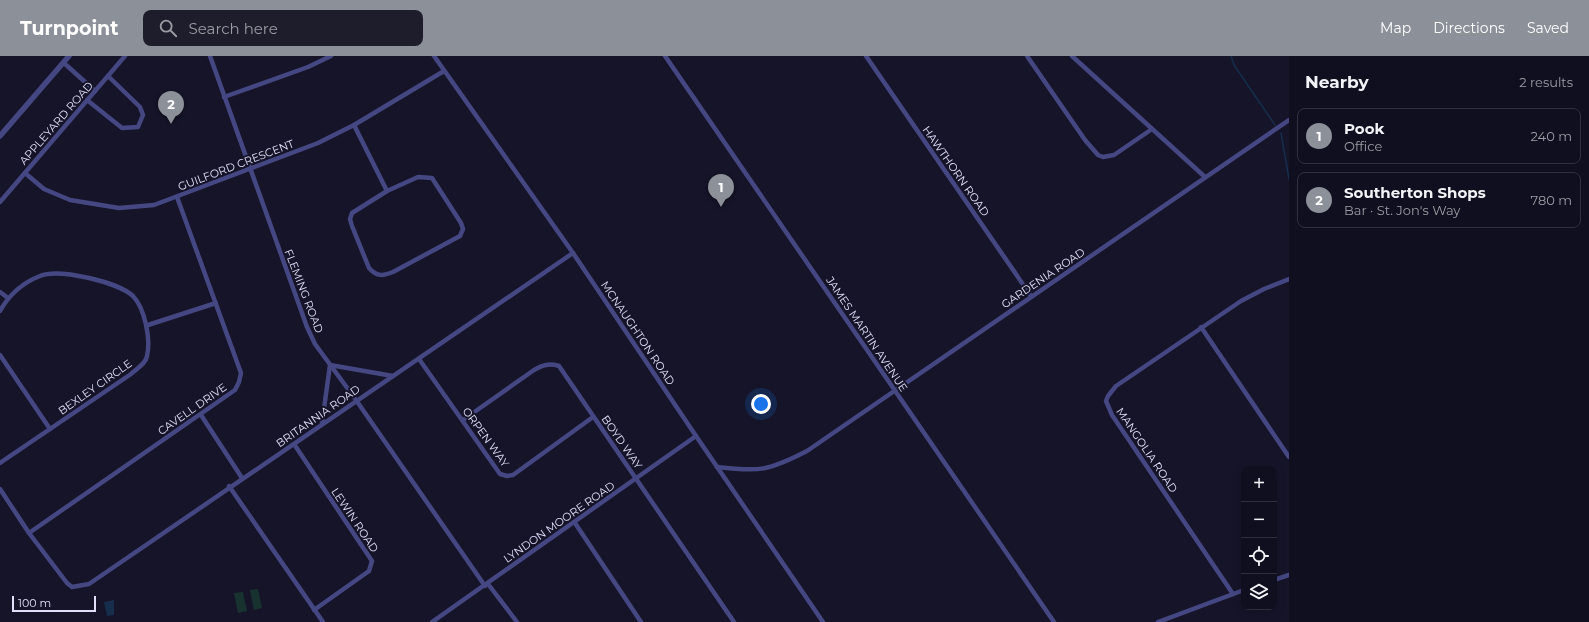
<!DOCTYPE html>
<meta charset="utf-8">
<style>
:root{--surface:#100f1f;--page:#1e1d2c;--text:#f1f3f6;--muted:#9c9ca4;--line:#302f3d;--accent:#8c9099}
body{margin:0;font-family:Montserrat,sans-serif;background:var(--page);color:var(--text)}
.controls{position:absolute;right:12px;bottom:12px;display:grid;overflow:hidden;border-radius:8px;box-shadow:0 2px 10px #0003}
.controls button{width:36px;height:36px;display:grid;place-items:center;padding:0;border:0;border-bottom:1px solid var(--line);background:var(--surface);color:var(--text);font:20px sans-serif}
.scale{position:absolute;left:12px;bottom:10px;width:84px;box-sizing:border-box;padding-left:4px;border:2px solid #e1e0fb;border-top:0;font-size:11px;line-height:14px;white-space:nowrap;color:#e1e0fb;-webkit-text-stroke:3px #161429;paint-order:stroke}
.you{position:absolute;left:761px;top:348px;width:14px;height:14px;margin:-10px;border:3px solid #fff;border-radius:50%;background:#1a73e8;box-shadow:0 0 0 6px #1a73e833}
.badge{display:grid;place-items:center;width:26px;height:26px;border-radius:50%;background:var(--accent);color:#fff;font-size:13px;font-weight:700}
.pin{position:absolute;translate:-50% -33px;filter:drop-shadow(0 1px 2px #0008)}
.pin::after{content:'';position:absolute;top:21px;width:14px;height:12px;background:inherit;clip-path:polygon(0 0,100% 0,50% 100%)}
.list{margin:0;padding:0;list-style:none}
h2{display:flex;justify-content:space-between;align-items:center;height:52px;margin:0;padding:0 16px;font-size:17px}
h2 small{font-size:13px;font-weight:400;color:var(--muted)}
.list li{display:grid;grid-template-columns:26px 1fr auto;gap:12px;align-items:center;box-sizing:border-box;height:56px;margin:0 8px 8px;padding:0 8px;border:1px solid var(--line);border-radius:8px}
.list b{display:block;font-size:15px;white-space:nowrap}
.list p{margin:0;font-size:13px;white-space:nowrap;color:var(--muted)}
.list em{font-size:13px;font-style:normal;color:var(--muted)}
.icon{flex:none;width:22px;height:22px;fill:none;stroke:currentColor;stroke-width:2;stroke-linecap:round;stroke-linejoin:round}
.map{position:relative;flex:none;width:1289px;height:566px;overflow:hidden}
header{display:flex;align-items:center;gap:24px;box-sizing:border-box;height:56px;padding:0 20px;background:var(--accent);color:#fff}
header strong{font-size:19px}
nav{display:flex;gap:22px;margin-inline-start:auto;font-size:14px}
.search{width:280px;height:36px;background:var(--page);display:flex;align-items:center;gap:10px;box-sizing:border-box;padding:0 14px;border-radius:8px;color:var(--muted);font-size:15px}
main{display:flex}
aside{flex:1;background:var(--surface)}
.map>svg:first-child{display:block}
</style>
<header>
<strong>Turnpoint</strong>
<div class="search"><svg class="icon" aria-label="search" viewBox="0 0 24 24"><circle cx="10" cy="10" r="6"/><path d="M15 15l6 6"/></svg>Search here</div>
<nav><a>Map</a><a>Directions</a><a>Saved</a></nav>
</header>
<main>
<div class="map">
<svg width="1289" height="566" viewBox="0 0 1289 566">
<rect width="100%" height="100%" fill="#161429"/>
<g fill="#18322f">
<path d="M258,533L262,552L254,554L250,534Z"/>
<path d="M243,536L247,555L238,557L234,537Z"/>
</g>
<path fill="#162e4b" d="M114,544V559L107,560L104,546Z"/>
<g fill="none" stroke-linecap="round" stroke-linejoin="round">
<g stroke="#162e4b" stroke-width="1.5">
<path d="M1231,0L1234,9L1275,69"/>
<path d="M1281,77L1289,123"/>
</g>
<g stroke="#454782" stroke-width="4.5">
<path d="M210,0L307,271L315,288L356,344L485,530"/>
<path d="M434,0L573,197L696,380L823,566"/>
<path d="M665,0L1054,566"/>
<path d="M866,0L1031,240"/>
<path d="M1027,0L1085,84L1098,99L1103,101L1114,99L1152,73"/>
<path d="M1072,0L1205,121"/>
<path d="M64,7L95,35"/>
<path d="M224,41L308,11L331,0"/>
<path d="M87,44L122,72L138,71L143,59L140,51L108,20"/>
<path d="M354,69L387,135"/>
<path d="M25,117L44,133L70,144L119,152L154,149L318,87L354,69L444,15"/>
<path d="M418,121L432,122L461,167L463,173L460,180L393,216C383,220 377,221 369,212L352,170L350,163L352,157L387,135Z"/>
<path d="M0,146L125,0"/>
<path d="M0,236L8,242"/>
<path d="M0,255C9,239 22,227 40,220C59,212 118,226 133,240C145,253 151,283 147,300C146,308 136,313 131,318L0,407"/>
<path d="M148,269L216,247"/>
<path d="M1201,271L1289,401"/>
<path d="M0,299L50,373"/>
<path d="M419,303L500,418L507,420L513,419L593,361"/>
<path d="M201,359L242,422"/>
<path d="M463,364L534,314C543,309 549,307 559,310L734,566"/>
<path d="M322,367L330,309L393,320"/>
<path d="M294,388L372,505L369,515L314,554"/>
<path d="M717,411C760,416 768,415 807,395L1289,64"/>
<path d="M229,430L323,566"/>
<path d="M0,433L29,477L67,527L72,531L89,528L573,197"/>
<path d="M575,467L641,566"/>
<path d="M29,477L235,334L239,326L241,317L177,141"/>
<path d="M1274,524L1289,519"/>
<path d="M488,528L517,566"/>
<path d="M1233,538L1112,359L1106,345L1108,340L1116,330L1241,245L1264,233L1289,223"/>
<path d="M432,566L696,380"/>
<path d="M1158,566L1244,534"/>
</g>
<path stroke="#454782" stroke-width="5.5" d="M0,80L69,0"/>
</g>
<g text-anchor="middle" stroke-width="4" stroke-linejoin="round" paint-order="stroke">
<g font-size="11" fill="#e1e0fb" stroke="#161429">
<text transform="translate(56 67) rotate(-49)" y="4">APPLEYARD ROAD</text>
<text transform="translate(236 109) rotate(-21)" y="4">GUILFORD CRESCENT</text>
<text transform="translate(956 115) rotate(55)" y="4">HAWTHORN ROAD</text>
<text transform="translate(1043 222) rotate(-34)" y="4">GARDENIA ROAD</text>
<text transform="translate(304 235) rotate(69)" y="4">FLEMING ROAD</text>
<text transform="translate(638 277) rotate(56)" y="4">MCNAUGHTON ROAD</text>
<text transform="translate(867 278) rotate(56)" y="4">JAMES MARTIN AVENUE</text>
<text transform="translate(95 331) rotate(-35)" y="4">BEXLEY CIRCLE</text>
<text transform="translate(192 353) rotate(-35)" y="4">CAVELL DRIVE</text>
<text transform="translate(318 360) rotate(-35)" y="4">BRITANNIA ROAD</text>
<text transform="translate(486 381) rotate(54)" y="4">ORPEN WAY</text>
<text transform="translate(622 386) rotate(55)" y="4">BOYD WAY</text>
<text transform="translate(1147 394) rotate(56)" y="4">MANGOLIA ROAD</text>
<text transform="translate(355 464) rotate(56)" y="4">LEWIN ROAD</text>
<text transform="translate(559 466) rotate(-35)" y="4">LYNDON MOORE ROAD</text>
</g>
</g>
</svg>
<div class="controls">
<button>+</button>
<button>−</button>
<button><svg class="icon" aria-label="locate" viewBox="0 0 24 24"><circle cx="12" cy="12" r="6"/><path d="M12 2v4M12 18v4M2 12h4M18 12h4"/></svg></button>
<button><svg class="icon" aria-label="layers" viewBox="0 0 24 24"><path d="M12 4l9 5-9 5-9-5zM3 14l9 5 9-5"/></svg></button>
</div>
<div class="scale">100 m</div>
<div class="you"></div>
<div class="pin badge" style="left:721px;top:151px">1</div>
<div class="pin badge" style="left:171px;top:68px">2</div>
</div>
<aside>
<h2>Nearby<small>2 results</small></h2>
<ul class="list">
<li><span class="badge">1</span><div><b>Pook</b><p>Office</p></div><em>240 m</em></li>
<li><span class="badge">2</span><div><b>Southerton Shops</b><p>Bar · St. Jon's Way</p></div><em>780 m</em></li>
</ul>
</aside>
</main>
